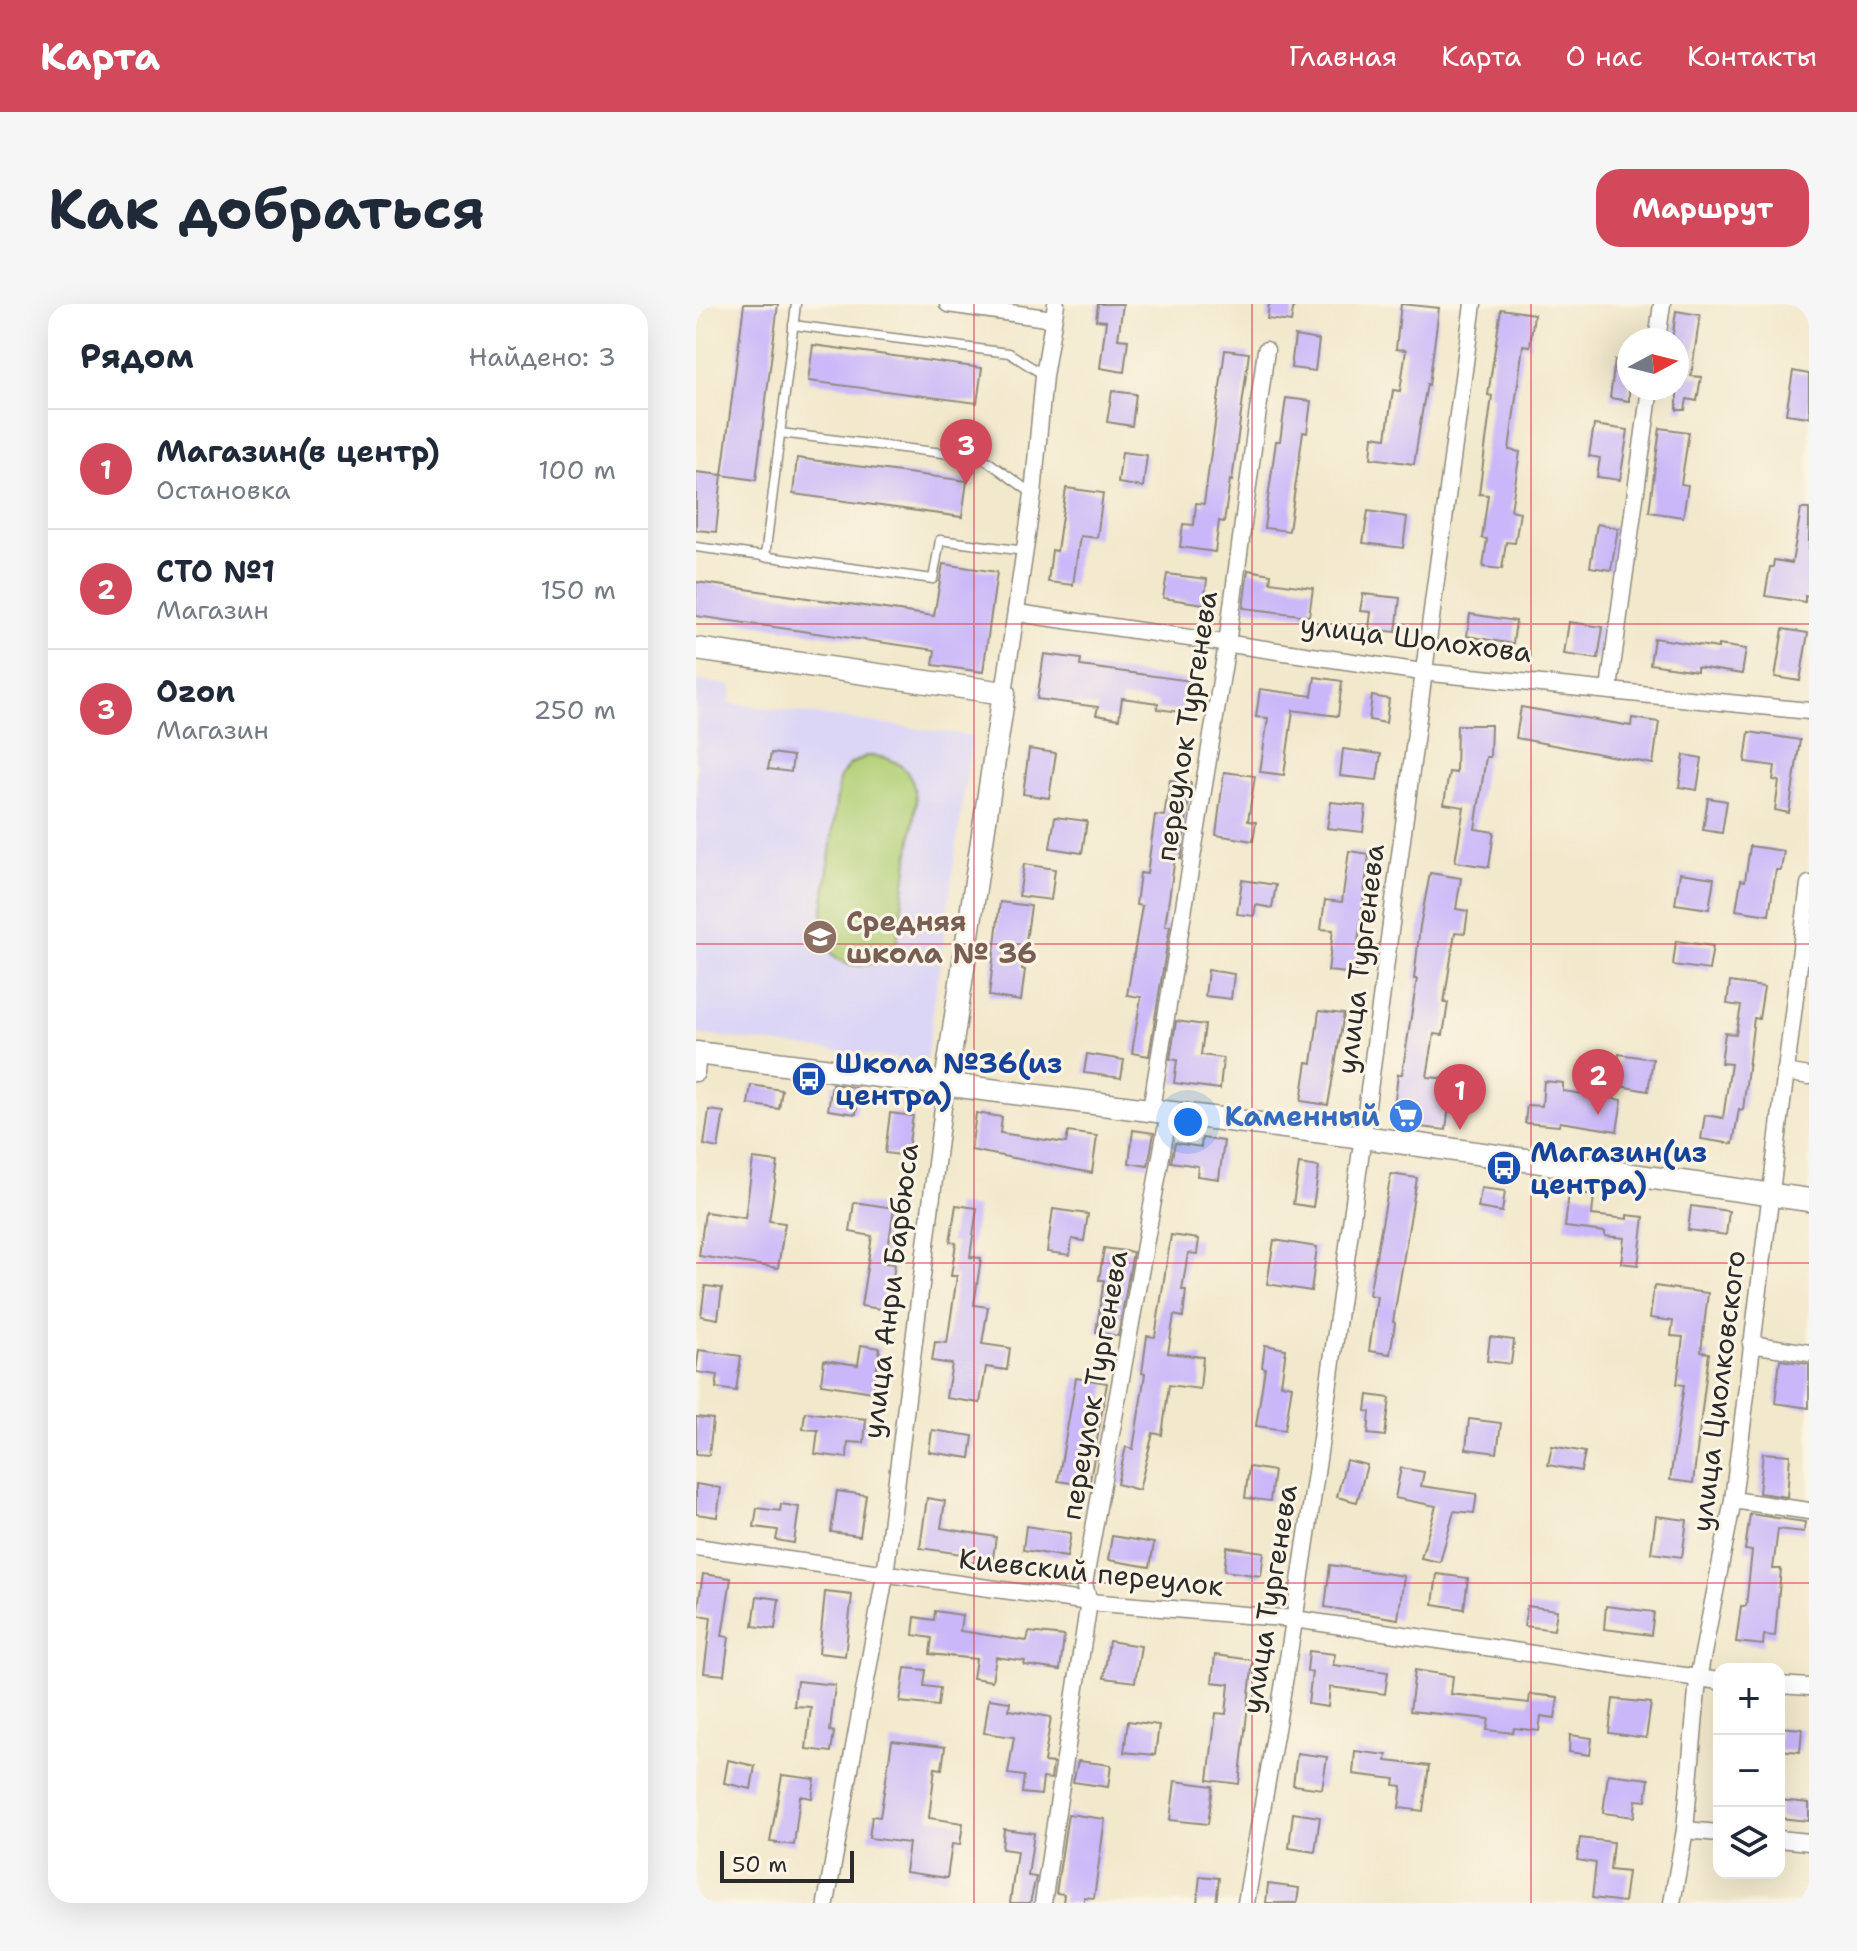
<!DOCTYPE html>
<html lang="ru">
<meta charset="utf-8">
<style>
:root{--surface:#fff;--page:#f6f6f7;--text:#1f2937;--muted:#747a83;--line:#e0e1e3;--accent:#d1495b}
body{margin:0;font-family:"Shantell Sans",sans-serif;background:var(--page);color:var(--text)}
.controls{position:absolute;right:24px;bottom:24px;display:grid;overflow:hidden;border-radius:16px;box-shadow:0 8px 32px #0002}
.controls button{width:72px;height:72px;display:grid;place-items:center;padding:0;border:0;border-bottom:2px solid var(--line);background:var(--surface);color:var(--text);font:40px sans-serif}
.compass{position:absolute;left:921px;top:24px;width:72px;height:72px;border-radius:50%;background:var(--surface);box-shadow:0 8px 32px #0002;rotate:83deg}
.scale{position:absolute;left:24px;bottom:20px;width:134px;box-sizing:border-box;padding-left:8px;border:4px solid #2b2b2b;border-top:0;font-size:22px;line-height:28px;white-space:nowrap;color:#2b2b2b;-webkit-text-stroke:6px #fcf5e5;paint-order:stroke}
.you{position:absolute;left:492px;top:818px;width:28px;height:28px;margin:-20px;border:6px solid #fff;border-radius:50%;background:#1a73e8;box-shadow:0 0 0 12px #1a73e833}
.badge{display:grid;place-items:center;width:52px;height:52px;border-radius:50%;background:var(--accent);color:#fff;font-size:26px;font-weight:700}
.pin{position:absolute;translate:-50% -66px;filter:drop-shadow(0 2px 4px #0008)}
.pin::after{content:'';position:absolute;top:42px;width:28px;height:24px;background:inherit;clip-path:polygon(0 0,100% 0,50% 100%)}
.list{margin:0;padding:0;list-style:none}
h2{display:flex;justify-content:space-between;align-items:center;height:104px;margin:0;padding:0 32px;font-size:34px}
h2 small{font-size:26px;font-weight:400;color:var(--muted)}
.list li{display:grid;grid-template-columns:52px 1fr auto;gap:24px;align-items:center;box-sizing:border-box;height:120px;padding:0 32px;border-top:2px solid var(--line)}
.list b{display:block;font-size:30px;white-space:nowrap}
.list p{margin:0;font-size:26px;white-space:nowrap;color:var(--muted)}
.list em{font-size:26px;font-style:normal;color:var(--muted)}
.icon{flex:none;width:44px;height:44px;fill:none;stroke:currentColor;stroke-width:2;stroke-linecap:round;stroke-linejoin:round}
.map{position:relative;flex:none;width:1113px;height:1599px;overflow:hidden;border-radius:24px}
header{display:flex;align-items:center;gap:48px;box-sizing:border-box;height:112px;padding:0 40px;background:var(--accent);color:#fff}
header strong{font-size:38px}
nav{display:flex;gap:44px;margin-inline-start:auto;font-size:28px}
.intro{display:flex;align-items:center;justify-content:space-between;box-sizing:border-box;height:192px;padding:0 48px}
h1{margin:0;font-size:56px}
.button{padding:20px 36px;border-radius:24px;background:var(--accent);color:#fff;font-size:28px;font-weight:700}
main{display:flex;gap:48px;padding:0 48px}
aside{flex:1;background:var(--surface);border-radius:24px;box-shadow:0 8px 32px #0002}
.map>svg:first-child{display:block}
</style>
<header>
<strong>Карта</strong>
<nav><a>Главная</a><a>Карта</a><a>О нас</a><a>Контакты</a></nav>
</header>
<div class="intro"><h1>Как добраться</h1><a class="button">Маршрут</a></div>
<main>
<aside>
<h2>Рядом<small>Найдено: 3</small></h2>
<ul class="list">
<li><span class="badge">1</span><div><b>Магазин(в центр)</b><p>Остановка</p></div><em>100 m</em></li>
<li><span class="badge">2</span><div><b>СТО №1</b><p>Магазин</p></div><em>150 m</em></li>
<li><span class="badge">3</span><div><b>Ozon</b><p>Магазин</p></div><em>250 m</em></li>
</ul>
</aside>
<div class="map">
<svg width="1113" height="1599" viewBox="0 0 1113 1599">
<rect width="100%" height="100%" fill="#fcf5e5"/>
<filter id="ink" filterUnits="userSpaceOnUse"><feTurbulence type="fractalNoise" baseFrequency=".0125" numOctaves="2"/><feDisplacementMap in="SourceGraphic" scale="16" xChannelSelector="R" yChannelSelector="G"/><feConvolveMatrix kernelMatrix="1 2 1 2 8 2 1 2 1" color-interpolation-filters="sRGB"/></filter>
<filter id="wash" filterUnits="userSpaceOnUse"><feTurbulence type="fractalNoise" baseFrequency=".006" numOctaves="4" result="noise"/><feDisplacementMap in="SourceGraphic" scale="32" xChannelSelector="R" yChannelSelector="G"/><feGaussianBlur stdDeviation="1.8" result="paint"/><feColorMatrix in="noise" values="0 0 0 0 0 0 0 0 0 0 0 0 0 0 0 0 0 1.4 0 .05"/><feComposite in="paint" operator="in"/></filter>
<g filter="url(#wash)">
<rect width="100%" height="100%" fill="#f2e8cc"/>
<path fill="#dcd6f6" d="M0,376L36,382L34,399L276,432L230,758L0,730Z"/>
<path fill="#b0cf76" stroke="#6e7d50" stroke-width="2" d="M170,452C201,451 219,467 220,498L201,638C181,675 127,667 125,622L143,475L153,461Z"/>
<g id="blocks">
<g fill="#c9b7f9">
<path d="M48,0H82L60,176L26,171Z"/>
<path d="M402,0H427L422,35L432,36L428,68L404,64L410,17L400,16Z"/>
<path d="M573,0H598L595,18L571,15Z"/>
<path d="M705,0L743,4L733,81L731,80L727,102L718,160L675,154L677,132L690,134L697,86L704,87L710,46L700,45Z"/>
<path d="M805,5L838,10L834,42L827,41L813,146L824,148L815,206L824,208L819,239L810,238L806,265L787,263L791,235L786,234L792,191L783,190L796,92L792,91Z"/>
<path d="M980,7L1004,11L995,72L1005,73L1001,97L991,95L989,106H981V36H976Z"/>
<path d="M599,32L623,36L619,67L595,64Z"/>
<path d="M117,41L286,64L281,99L112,77Z"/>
<path d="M529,46L553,49L536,177L534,176L528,218L523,217L519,248L484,243L487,220L498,221L500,199L508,200Z"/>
<path d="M919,56L933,58V97L914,94Z"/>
<path d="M1097,67L1113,70V113L1090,110Z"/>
<path d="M416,87L440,90L436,122L411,118Z"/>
<path d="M590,94L615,97L611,129L607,128L593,227L568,224L580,137H584Z"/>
<path d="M898,121L932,126L924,176L901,173L904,154L893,152Z"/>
<path d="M964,124L993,128L985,180L992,181L987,213L953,208Z"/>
<path d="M426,148L451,151L447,183L422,179Z"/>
<path d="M101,154L271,177L266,213L97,190Z"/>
<path d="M0,168L26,171L20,228L0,226Z"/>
<path d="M370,184L407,189L401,234L384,232L377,281L352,278L356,246L361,247Z"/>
<path d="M1105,205H1113V293L1109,292V298L1069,292L1074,263H1077L1078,256L1096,259Z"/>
<path d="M672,207L711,213L707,244L667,239Z"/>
<path d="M901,220L922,224L915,266L894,263Z"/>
<path d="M247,260L301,268L287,368L237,361L239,346L0,312V278L238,312Z"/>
<path d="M552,266L575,270L574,278L617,284L613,312L547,304Z"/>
<path d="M471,270L511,275L508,300L467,294Z"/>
<path d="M667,290L704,294L700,328L673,325L675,308L664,307Z"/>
<path d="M774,310L820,317L817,340L771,332Z"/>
<path d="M873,318L907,323L902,355L868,350Z"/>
<path d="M1087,325L1112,329L1104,377L1079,373Z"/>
<path d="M958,334L1022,344V341L1050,345L1046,370L1001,363V367L954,360Z"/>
<path d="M348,350L385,355L384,362L503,378L499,410L461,405L462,399L426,394L423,415L400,411L402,403L341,395Z"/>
<path d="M619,373L646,377L642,412L597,406L588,471L564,468L572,414L560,413L564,385L616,392Z"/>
<path d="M676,392L693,395L690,419L673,416Z"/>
<path d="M825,403L935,422L936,414L963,418L957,460L820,434Z"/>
<path d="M761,421H795L794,453H790L779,525L798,528L793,563L759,558L768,503L748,500L753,468L760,469Z"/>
<path d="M1053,428L1104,436L1093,509L1079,506L1083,477L1077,476L1079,462L1049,458Z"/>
<path d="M333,445L360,449L353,494L327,490Z"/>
<path d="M647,445L685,450L681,476L644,472Z"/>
<path d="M75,449L97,452L95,468L72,465Z"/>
<path d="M988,451L1006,454L1001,486L983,483Z"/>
<path d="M528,468L559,472L552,517L560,518L557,537L520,531Z"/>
<path d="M474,476L495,479L485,555L479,554L469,622H474L453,752L436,749L445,693L431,691L446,602L440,601L444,569L451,570L459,511L468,512Z"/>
<path d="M1012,494L1031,497L1026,529L1007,526Z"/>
<path d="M635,498L670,502L667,528L631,524Z"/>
<path d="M359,513L391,517L386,549L354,544Z"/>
<path d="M1054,542L1088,547L1085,566H1080L1073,611L1040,606L1045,576L1049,577Z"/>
<path d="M653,547L673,550L661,647H663L660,670L632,667L637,626L625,625L629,596L646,598Z"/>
<path d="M328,560L359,565L355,596L323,592Z"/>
<path d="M734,569L765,574L760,605L772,607L769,629L759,628L748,699H752L747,731L738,730L731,773L756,775L750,826L696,820L702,770H706L721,675H718L724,622Z"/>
<path d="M984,569L1018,574L1013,605L979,600Z"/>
<path d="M546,576L580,581L576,604L560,601L558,612L541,610Z"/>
<path d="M304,598L335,602L326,665L329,666L325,697L293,692Z"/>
<path d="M980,637L1017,642L1013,666L977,661Z"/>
<path d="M512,666L538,670L535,695L509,692Z"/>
<path d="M1034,678L1068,683L1063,715L1058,714L1047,806L1043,805L1037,840L1005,835L1009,811L1027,814L1035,760L1025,759L1029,729L1040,730L1045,702L1031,700Z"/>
<path d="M623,707L648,710L632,801L605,797L611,758L616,759Z"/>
<path d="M480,717L509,721L505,751L527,754L524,785L478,779L481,756L474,755Z"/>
<path d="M391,750L428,756L425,774L388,769Z"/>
<path d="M923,750L957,755L952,787L918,781Z"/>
<path d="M848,777L867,779V787L926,796L921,827L864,818L863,822L829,819L831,801L846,802Z"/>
<path d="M136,780L164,784L160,810L132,806Z"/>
<path d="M55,781L86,786L83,805L52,800Z"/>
<path d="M13,806L28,808L22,844L8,841Z"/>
<path d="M194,809L217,812L211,852L189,849Z"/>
<path d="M280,809L306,813L304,829L370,839L372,828L401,832L396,869L275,846Z"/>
<path d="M437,826L458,829L452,862L433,859Z"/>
<path d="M506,834L528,837L523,875L501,872L502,862L475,858L479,839L505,843Z"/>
<path d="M57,855L82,858L73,917L89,919L82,964L3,952L9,908L49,914Z"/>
<path d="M603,860L623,863L617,903L597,900Z"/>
<path d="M695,870L721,874L697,1018L699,1019L694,1050L673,1047L681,992L673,991Z"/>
<path d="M785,884L809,887L806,908L782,904Z"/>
<path d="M873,888L898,891L896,911L931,915V911L948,913L942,961L925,959L928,934L909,932V928L869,923Z"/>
<path d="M158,898L198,904L190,959L199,960L192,1006L165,1002L176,932L154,928Z"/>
<path d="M260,901L281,904L274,953L285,954L278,1001L292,1003L286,1040L314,1044L311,1066L290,1063L284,1099L250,1094L256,1060L236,1057L239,1038L251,1039L261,972H255L260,939L254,938Z"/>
<path d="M995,902L1033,907L1030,931L992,926Z"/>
<path d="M357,905L392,910L388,937L376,935L374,951L351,948Z"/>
<path d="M475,931L503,935L501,950L492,949L486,986H490L487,1013L478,1011L472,1049L507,1053L504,1085L473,1081L466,1131L457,1129L443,1186L421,1180L430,1143L437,1145L449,1070L446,1069L451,1032L459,1033Z"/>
<path d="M578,936L621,943L615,987L571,980Z"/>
<path d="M408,944L437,948L422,1032L400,1028L408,976H403Z"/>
<path d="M9,982L26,984L22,1015L5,1012Z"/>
<path d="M958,982L1012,989L1005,1048L1013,1049L997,1179L974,1176L988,1081L981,1080L987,1033L975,1032L977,1017L954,1014Z"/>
<path d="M794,1033L818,1036L815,1060L791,1057Z"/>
<path d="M165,1041L184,1044L177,1088L125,1080L128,1056L162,1061Z"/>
<path d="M569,1041L590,1045L585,1080L596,1082L589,1126L560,1122L569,1064L566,1063Z"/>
<path d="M3,1046L45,1052L40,1087L20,1084L22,1071L0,1068Z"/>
<path d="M1084,1056L1113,1060V1104L1079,1099Z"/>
<path d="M380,1074L411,1079L393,1182L362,1177Z"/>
<path d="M672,1091L694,1094L689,1132L672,1130L674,1108L670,1107Z"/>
<path d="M109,1108L170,1115L168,1139L152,1138L151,1154L119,1150L122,1126L107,1125Z"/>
<path d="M0,1113L17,1115L13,1151L0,1150Z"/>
<path d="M773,1115L805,1119L801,1149L770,1145Z"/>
<path d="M236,1126L277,1132L274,1154L233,1148Z"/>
<path d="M856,1142L889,1148L885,1167L852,1161Z"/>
<path d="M1067,1149L1094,1151L1091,1193L1063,1189Z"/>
<path d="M650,1156L671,1161L661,1198L641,1193Z"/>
<path d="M553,1163L578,1167L574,1197L549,1194Z"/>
<path d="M705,1164L728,1168L725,1182L781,1190L778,1209L758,1207L744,1258L725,1254L740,1202L699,1194Z"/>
<path d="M0,1180L25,1184L21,1213L0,1210Z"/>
<path d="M141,1187L170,1191L164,1232L135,1228Z"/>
<path d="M231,1194L249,1197L245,1224L300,1233L296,1261L265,1257L266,1250L224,1244Z"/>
<path d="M85,1200L103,1203L98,1239L80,1236L82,1226L58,1223L61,1204L84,1207Z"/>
<path d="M1054,1210L1109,1218L1108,1228L1082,1225L1077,1265H1085L1079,1332L1068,1331L1067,1341L1040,1338L1045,1302H1050L1056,1247L1049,1246Z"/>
<path d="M960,1212L991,1216L986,1253L955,1249Z"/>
<path d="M330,1222L375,1229L371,1253L327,1246Z"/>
<path d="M416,1232L458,1239L454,1263L412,1256Z"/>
<path d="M531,1243L568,1248L565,1272L528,1267Z"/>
<path d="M634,1261L708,1272L702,1315L629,1303Z"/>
<path d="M7,1270L35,1274L26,1332L33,1333L28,1371L8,1369L15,1313L1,1311Z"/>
<path d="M741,1270L772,1274L768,1305L737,1300Z"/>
<path d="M129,1288L156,1291L149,1352L123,1349Z"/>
<path d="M61,1292L83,1295L79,1325L57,1322Z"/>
<path d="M831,1302L861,1306L858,1326L828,1322Z"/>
<path d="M910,1302L958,1308L955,1331L908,1325Z"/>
<path d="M239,1307L266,1311L264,1327L331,1337L333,1328L368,1332L364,1366L328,1361L329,1357L300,1353L296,1377L277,1374L280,1355L234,1350L236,1334L217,1331L219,1313L238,1316Z"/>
<path d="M413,1337L445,1342L439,1378L408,1374Z"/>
<path d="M613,1347L639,1350L637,1361L692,1368L689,1390L634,1383L632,1403L612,1400L616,1368L611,1367Z"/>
<path d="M519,1351L557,1356L543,1480L512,1476L520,1409L530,1410L533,1380L516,1378Z"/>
<path d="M209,1364L230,1366L228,1382L244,1384L242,1402L204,1398Z"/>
<path d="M719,1366L757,1372L755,1390L833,1399L834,1390L862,1393L859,1414L845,1412L843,1427L818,1424L817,1429L791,1426L793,1415L714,1407Z"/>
<path d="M101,1377L139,1381L134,1427L138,1428L135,1448L110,1445L115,1403L98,1402Z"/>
<path d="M293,1395L314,1398L313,1406L355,1413L348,1458L357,1459L355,1475L347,1474L345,1491L326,1489L328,1472L312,1470L318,1433L288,1429Z"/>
<path d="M917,1395L955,1399L950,1434L913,1429Z"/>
<path d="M432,1417L463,1421L459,1451L428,1448Z"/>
<path d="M1083,1423L1106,1425L1104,1448L1083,1446Z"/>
<path d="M874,1431L896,1434L894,1451L873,1448Z"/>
<path d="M196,1437L249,1443L246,1465L239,1464L233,1514L267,1519L264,1541L256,1540L251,1574L209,1568L213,1539L173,1534L176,1512L184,1513Z"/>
<path d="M659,1447L691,1451L690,1457L733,1462L727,1507L703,1504L706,1482L698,1481L699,1475L657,1470Z"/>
<path d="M601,1449L631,1453L626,1485L597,1481Z"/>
<path d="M32,1456L59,1462L55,1485L28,1479Z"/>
<path d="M382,1457L415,1461L412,1483L377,1478Z"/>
<path d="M912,1470L953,1475L950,1497L940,1496L938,1513L907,1509Z"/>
<path d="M86,1471L119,1475L116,1494L104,1492L98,1541L74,1538Z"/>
<path d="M479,1477L517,1482L512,1520L474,1516Z"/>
<path d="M1083,1496L1113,1499V1517L1083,1514Z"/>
<path d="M597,1509L624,1513L619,1548L593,1544Z"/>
<path d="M372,1510L409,1515L398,1594L388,1593V1599H367L368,1590L360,1589Z"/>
<path d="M308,1525L338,1529L332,1572L340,1573L334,1599H314L321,1547L306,1545Z"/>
<path d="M884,1534L917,1538L914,1566L932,1568L928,1598L896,1594L900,1559L881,1556Z"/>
<path d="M504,1572L523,1574L520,1599H501Z"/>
<path d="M572,1580L603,1584L601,1599H570Z"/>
</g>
</g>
</g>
<g filter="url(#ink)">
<use href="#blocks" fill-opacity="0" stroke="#8e8a7c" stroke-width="2"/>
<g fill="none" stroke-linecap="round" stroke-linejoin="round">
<g stroke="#8e8a7c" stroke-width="11">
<g id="service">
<path d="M97,21L313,49L348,71"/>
<path d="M84,129L287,154L337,190"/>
<path d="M0,243L237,275L244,236L329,247"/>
<path d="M69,253L100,0"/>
</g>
</g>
<g stroke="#8e8a7c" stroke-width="19">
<g id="minor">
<path d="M252,0L357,15"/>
<path d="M961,36L966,0"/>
<path d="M321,309L726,368L1113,407"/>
<path d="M913,385L954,84"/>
<path d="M308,389L337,190L348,72L360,0"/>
<path d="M1089,768L1113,772"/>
<path d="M0,769L2,749"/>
<path d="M455,805L531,340L570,46"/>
<path d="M1055,1040L1113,1049"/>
<path d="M1037,1196L1113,1207"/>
<path d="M0,1243L393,1298L598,1315L1023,1377"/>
<path d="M1083,1381L1113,1383"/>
<path d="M989,1526L1023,1529"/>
<path d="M1083,1535L1113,1538"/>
<path d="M130,1599L189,1271L250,779"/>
<path d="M347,1599L393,1298L388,1280L473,808"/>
<path d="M550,1599C566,1503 584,1407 599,1311C665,875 717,437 777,0"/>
<path d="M976,1599L989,1526L1002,1375L1037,1196L1113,580"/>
</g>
</g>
<g stroke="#8e8a7c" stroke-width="25">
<g id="tertiary">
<path d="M0,345L308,389L250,779"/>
<path d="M0,749L667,833L1113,896"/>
</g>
</g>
<use href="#service" stroke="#fff" stroke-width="8"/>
<use href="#minor" stroke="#fff" stroke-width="16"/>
<use href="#tertiary" stroke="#fff" stroke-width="22"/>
</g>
</g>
<path fill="none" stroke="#d1495b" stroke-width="2" stroke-opacity="0.55" d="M278,0V1599M556,0V1599M835,0V1599M0,320H1113M0,640H1113M0,959H1113M0,1279H1113"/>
<defs>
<g id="school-disc" transform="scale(1.8)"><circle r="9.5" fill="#8d6e63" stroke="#fcf5e5"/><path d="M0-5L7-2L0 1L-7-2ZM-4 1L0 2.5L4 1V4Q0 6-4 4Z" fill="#fff"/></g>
<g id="bus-disc" transform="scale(1.8)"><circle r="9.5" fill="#1a4fb4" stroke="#fcf5e5"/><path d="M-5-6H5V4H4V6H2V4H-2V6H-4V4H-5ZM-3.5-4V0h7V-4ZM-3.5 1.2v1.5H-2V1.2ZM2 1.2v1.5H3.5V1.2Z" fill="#fff"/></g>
<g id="supermarket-disc" transform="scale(1.8)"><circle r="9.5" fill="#3f7fe0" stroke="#fcf5e5"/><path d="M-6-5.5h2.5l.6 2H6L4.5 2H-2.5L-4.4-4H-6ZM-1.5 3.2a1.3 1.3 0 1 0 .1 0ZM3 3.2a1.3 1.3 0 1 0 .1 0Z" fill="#fff"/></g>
</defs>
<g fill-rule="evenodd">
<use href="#school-disc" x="124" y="633"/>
<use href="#bus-disc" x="113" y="775"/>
<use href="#supermarket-disc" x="710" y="812"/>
<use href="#bus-disc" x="808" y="864"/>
</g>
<g text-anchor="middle" stroke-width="6" stroke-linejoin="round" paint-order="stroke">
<g font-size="28" fill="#2b2b2b" stroke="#fcf5e5">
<text transform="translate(720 334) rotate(7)" y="10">улица Шолохова</text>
<text transform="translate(490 422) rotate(-81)" y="10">переулок Тургенева</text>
<text transform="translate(664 655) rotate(-83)" y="10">улица Тургенева</text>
<text transform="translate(194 987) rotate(-83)" y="10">улица Анри Барбюса</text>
<text transform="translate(398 1081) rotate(-80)" y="10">переулок Тургенева</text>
<text transform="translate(1022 1087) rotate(-83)" y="10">улица Циолковского</text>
<text transform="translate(395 1268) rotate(6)" y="10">Киевский переулок</text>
<text transform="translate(573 1295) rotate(-81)" y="10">улица Тургенева</text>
</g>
<g font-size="28" font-weight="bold" fill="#785e54" stroke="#fcf5e5" text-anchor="start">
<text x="150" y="627">Средняя<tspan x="150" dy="32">школа № 36</tspan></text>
</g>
<g font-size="28" font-weight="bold" fill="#164399" stroke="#fcf5e5" text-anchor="start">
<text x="139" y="769">Школа №36(из<tspan x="139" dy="32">центра)</tspan></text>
<text x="834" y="858">Магазин(из<tspan x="834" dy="32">центра)</tspan></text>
</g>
<g font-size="28" font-weight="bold" fill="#366cbe" stroke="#fcf5e5" text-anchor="end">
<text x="684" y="822">Каменный</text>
</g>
</g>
</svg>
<div class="controls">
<button>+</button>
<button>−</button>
<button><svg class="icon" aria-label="layers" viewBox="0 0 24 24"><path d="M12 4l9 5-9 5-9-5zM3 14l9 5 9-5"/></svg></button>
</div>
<svg class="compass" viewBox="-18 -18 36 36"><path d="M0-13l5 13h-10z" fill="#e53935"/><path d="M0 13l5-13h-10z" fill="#747a83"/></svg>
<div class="scale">50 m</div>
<div class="you"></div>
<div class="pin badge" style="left:764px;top:826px">1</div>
<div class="pin badge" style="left:902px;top:811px">2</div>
<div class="pin badge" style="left:270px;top:181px">3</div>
</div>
</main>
